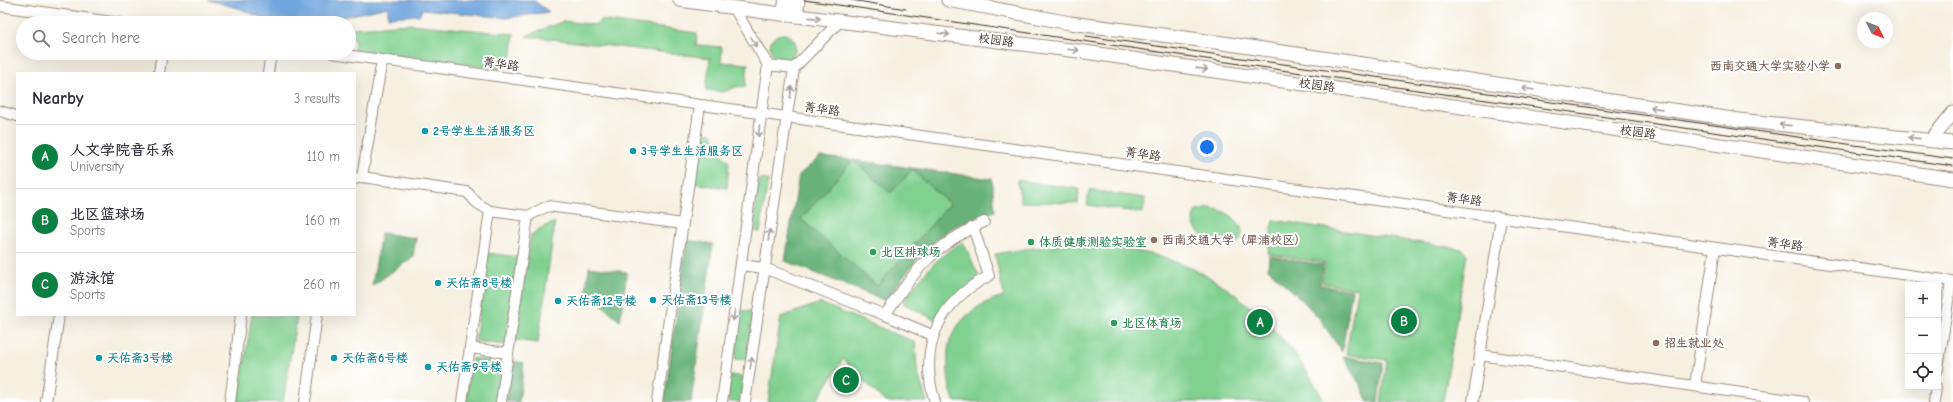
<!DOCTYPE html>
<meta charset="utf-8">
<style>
:root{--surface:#fff;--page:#f7f7f7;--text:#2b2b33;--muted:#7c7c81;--line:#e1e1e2;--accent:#0b8043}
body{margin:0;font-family:"Comic Neue","LXGW WenKai TC",sans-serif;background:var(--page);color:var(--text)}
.controls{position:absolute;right:12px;bottom:12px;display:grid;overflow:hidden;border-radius:0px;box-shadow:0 4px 16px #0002}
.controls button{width:36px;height:36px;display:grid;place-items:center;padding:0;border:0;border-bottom:1px solid var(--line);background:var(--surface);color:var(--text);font:20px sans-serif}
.compass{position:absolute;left:1857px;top:12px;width:36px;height:36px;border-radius:50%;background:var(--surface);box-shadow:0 4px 16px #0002;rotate:132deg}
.you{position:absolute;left:1207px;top:147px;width:14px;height:14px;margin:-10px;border:3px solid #fff;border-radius:50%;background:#1a73e8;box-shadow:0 0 0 6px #1a73e833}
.badge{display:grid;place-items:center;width:26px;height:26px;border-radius:50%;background:var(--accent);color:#fff;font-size:13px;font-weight:700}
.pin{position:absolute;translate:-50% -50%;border:2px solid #fff;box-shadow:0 1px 4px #0006}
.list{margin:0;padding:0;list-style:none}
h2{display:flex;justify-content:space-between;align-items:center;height:52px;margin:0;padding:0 16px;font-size:17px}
h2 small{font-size:13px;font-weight:400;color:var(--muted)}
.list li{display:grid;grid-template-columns:26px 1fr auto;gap:12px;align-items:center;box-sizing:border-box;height:64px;padding:0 16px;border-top:1px solid var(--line)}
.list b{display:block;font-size:15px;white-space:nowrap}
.list p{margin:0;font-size:13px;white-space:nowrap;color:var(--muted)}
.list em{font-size:13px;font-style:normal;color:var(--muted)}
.icon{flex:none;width:22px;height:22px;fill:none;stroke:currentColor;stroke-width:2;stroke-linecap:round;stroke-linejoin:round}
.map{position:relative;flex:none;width:1953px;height:402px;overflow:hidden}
.search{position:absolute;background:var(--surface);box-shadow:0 4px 16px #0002;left:16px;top:16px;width:340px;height:44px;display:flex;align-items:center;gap:10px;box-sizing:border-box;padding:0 14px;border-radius:22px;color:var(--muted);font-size:15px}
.panel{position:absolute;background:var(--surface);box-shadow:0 4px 16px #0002;left:16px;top:72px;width:340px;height:244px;border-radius:0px}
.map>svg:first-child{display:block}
</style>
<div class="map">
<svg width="1953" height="402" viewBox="0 0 1953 402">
<rect width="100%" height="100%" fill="#fff"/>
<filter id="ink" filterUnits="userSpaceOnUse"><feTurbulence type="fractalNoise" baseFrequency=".025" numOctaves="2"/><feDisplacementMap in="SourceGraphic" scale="8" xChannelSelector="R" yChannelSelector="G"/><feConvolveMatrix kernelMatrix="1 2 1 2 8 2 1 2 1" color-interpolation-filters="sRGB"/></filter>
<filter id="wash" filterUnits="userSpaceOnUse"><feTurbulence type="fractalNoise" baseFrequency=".012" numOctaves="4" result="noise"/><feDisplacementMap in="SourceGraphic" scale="16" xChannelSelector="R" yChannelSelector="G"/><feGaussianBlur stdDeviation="0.9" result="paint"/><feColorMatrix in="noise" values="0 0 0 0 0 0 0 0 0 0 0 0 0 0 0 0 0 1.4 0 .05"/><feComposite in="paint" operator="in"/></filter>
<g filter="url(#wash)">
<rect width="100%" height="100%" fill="#f6f0e0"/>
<g fill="#80d090" stroke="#5e7d57">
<path d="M601,20L697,33L696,45L722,47L721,62L748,64L745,87L739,86L723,92L706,90L710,58L526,36L564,21L596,25Z"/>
<path d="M410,24L514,34L511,62L502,69L354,50L355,38L349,37V31L354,28Z"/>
<circle cx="783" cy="47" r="13"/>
<path d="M699,132L711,133L723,156L729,162L727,188L692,183Z"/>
<path d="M853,160L891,193L912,170L950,204L877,286L801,219Z"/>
<path d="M760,178L768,180L760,232L752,230Z"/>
<path d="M1017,180L1079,189L1078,203L1021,202Z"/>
<path d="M1089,190L1145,198L1143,213L1087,205Z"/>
<path d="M1210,208C1222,210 1232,214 1239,224C1242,229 1243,233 1240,239C1229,259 1181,232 1196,211Z"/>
<path d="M1273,220L1462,249L1467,254L1443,402H1381L1387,360L1346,354L1357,289L1322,283L1325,263L1268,254Z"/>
<path d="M555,222L538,343L515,340L531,235L541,228Z"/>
<path d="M963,242L979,276L935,320L903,303C919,278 937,256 963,242Z"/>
<path d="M1074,244C1159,248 1217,268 1276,332C1295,353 1312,376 1324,402H955C950,393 948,379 948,369C948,361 947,352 949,344C956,319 980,302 1004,296L995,254L1025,249Z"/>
<path d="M487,253L518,257L505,345L475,341Z"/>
<path d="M820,303L915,342L917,370L927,402H885L843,359L816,402H768L781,317Z"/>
<path d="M741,310L753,312L747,360L735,359Z"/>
<path d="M252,315L297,316L283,402H238Z"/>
<path d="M472,358L503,363L497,402H466Z"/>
<path d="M731,375L743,377L740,402H728Z"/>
</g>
<g fill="#68b27a" stroke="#526e4c" fill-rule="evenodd">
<path d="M820,157L853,160L992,179L995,211C982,216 965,221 952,228C924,246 905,275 886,301L785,261L799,175ZM853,160L891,193L912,170L950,204L877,286L801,219Z"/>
<path d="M381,233L416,238L413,257L372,286Z"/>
<path d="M687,240L713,244L691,402H664Z"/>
<path d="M1269,256L1323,265L1320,285L1352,290L1342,352L1320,319L1300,298L1268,269Z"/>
<path d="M589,267L627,272L620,321L586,290Z"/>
<path d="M1342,356L1383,363L1378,402H1368L1361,386Z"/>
<path d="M512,361L524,363L519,402H506Z"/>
</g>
<path fill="#71a6de" stroke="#56687e" d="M208,0H533L549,12L506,18L422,9L420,15L388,17V7L338,18L333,21L326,23H274L241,9Z"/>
</g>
<g filter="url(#ink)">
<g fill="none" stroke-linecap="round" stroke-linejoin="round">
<g stroke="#988d7f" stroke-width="12">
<g id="minor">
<path d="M0,6L119,23"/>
<path d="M734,8L768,65L794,68L841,20"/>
<path d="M332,53L1951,281L1938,369"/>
<path d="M159,73L162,53"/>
<path d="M268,73L271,53"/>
<path d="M0,111L17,116"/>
<path d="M362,177L382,60"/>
<path d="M355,179L362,177L467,192L477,203L490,211L528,216L548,206L683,224"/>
<path d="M741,265L764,268L885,315L932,335"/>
<path d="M885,315C917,268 932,246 984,222"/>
<path d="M470,348L508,353"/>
<path d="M1480,355L1803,402"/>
<path d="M1695,386L1715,248"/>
<path d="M46,402L59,315"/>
<path d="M230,402L241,315"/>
<path d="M305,402L317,315"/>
<path d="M462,402L490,211"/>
<path d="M501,402L528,216"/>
<path d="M657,402L700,105"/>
<path d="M722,402L768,65"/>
<path d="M745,402L794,68"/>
<path d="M935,402C918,348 938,302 989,276L973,227"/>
<path d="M1473,402L1501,218"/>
<path d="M1934,402L1936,387"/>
</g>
</g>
<g stroke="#988d7f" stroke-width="15">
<g id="tertiary">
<path d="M680,0L758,11L1078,51L1953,179"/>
<path d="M948,0L1070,23L1223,43L1739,120L1953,143"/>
<path d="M783,14L786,0"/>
<path d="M796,16L798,0"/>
<path d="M1931,140L1953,113"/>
</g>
</g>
<use href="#minor" stroke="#fff" stroke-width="10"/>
<use href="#tertiary" stroke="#fff" stroke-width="13"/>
<g stroke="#3b2a1e" stroke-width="1">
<path d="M804,0L1458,96L1953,166"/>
<path d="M851,0L906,9"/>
<path d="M1086,36L1953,159"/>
</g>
</g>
<defs><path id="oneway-shaft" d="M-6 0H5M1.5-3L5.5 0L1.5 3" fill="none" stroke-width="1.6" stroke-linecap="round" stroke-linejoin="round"/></defs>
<g stroke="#a79f9a">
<use href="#oneway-shaft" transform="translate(815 18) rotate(6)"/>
<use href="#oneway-shaft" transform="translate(944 34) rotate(7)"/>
<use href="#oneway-shaft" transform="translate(754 42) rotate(60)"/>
<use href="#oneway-shaft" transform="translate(1073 50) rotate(7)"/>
<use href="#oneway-shaft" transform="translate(1202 69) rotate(8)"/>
<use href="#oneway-shaft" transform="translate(1528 89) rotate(-172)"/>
<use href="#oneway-shaft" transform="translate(791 92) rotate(-82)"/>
<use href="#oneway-shaft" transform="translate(1656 108) rotate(-172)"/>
<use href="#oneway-shaft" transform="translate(1785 125) rotate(-174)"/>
<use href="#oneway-shaft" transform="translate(759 131) rotate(95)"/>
<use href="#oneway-shaft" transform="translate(1914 138) rotate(-174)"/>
<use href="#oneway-shaft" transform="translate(769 235) rotate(-82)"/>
<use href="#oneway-shaft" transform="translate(734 315) rotate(98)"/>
<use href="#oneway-shaft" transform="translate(751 363) rotate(-82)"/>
</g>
</g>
<g fill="#8d6e63" stroke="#fff" stroke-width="1.5">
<circle cx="1838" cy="66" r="4"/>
<circle cx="1154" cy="240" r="4"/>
<circle cx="1656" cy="343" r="4"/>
</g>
<g fill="#0f9aa8" stroke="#fff" stroke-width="1.5">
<circle cx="425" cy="131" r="4"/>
<circle cx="633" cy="151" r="4"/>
<circle cx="438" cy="283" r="4"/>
<circle cx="653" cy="300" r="4"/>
<circle cx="558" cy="301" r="4"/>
<circle cx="99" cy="358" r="4"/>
<circle cx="334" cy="358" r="4"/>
<circle cx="428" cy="367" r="4"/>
</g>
<g fill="#2e9e5b" stroke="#fff" stroke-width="1.5">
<circle cx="1031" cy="242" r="4"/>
<circle cx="873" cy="252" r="4"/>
<circle cx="1114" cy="323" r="4"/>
</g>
<g text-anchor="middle" stroke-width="4" stroke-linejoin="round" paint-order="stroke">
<g font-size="12" fill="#3b2a1e" stroke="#fff">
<text transform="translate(996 40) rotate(7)" y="4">校园路</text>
<text transform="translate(501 64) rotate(8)" y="4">菁华路</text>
<text transform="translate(1317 85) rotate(8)" y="4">校园路</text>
<text transform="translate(822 109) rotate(8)" y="4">菁华路</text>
<text transform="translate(1638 132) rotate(8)" y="4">校园路</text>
<text transform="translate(1143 154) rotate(8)" y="4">菁华路</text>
<text transform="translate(1464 199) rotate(8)" y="4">菁华路</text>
<text transform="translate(1785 244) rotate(8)" y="4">菁华路</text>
</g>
<g font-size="12" font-weight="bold" fill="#785e54" stroke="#fff" text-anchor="start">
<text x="1830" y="70" text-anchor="end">西南交通大学实验小学</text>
<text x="1162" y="244">西南交通大学（犀浦校区）</text>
<text x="1664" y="347">招生就业处</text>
</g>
<g font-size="12" font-weight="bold" fill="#0d838f" stroke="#fff" text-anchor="start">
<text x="433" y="135">2号学生生活服务区</text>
<text x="641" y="155">3号学生生活服务区</text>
<text x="446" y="287">天佑斋8号楼</text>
<text x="661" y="304">天佑斋13号楼</text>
<text x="566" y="305">天佑斋12号楼</text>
<text x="107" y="362">天佑斋3号楼</text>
<text x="342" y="362">天佑斋6号楼</text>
<text x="436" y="371">天佑斋9号楼</text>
</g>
<g font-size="12" font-weight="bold" fill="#27864d" stroke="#fff" text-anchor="start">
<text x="1039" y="246">体质健康测验实验室</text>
<text x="881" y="256">北区排球场</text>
<text x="1122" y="327">北区体育场</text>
</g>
</g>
</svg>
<div class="controls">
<button>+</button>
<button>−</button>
<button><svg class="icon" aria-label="locate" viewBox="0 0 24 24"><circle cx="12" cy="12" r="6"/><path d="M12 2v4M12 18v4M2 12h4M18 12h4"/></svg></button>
</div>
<svg class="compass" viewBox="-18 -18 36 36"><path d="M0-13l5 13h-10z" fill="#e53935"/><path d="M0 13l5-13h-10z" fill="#7c7c81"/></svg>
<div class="you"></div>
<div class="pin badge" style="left:1260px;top:322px">A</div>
<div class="pin badge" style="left:1404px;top:321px">B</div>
<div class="pin badge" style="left:846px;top:380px">C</div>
<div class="search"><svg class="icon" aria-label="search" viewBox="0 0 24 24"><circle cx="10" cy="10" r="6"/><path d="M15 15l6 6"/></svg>Search here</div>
<section class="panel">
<h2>Nearby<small>3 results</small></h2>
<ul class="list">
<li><span class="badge">A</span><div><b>人文学院音乐系</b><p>University</p></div><em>110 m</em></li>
<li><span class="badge">B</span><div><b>北区篮球场</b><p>Sports</p></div><em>160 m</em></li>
<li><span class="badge">C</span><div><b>游泳馆</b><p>Sports</p></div><em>260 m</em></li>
</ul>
</section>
</div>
